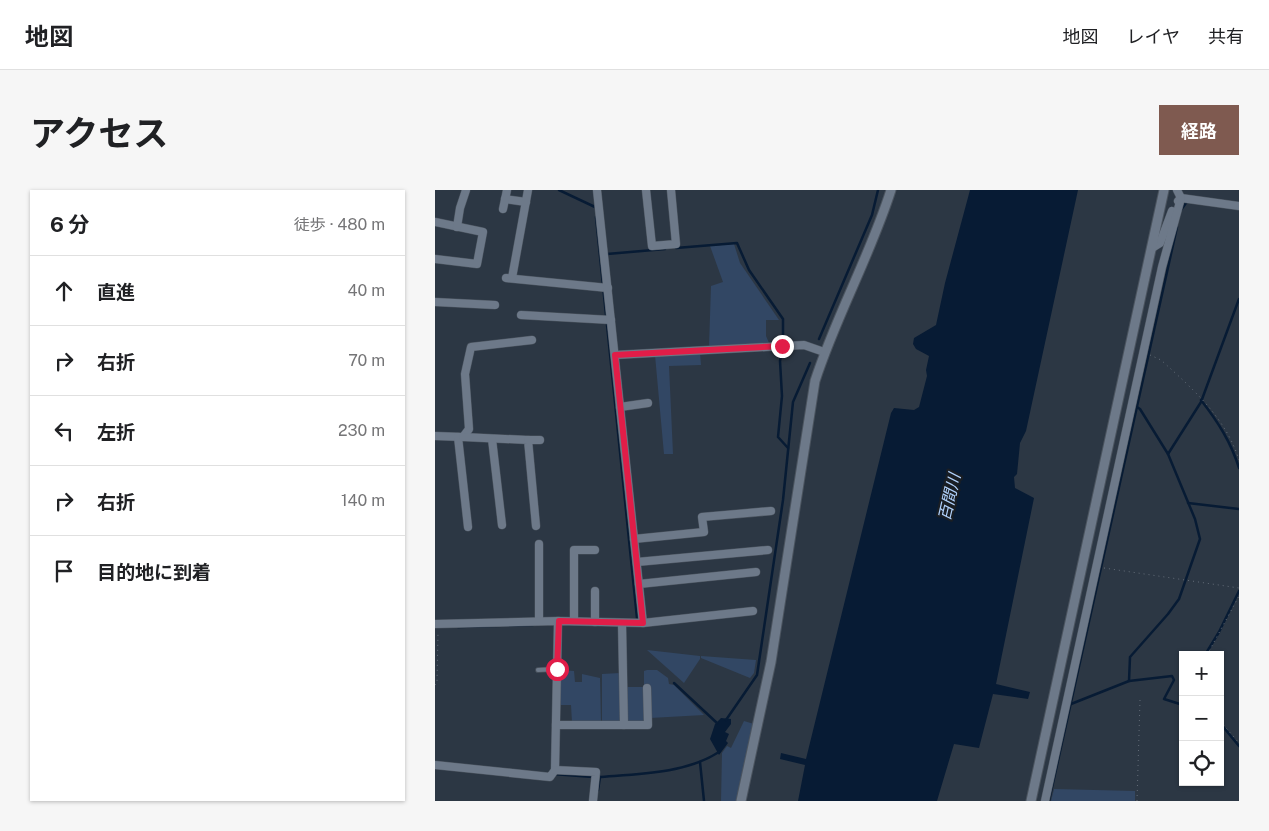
<!DOCTYPE html>
<html lang="ja">
<meta charset="utf-8">
<style>
:root{--surface:#fff;--page:#f6f6f6;--text:#202124;--muted:#757577;--line:#e0e0e0;--accent:#7f5a50}
body{margin:0;font-family:"Public Sans","Noto Sans JP",sans-serif;background:var(--page);color:var(--text)}
.controls{position:absolute;right:15px;bottom:15px;display:grid;overflow:hidden;border-radius:0px;box-shadow:0 1px 4px #0004}
.controls button{width:45px;height:45px;display:grid;place-items:center;padding:0;border:0;border-bottom:1px solid var(--line);background:var(--surface);color:var(--text);font:25px sans-serif}
.stop{position:absolute;width:15px;height:15px;margin:-11px;border:4px solid #e11d48;border-radius:50%;background:#fff}
.stop.end{background:#e11d48;border-color:#fff;box-shadow:0 1px 5px #0008}
.list{margin:0;padding:0;list-style:none}
h2{display:flex;justify-content:space-between;align-items:center;height:65px;margin:0;padding:0 20px;font-size:21px}
h2 small{font-size:16px;font-weight:400;color:var(--muted)}
.list li{display:grid;grid-template-columns:32px 1fr auto;gap:15px;align-items:center;box-sizing:border-box;height:70px;padding:0 20px;border-top:1px solid var(--line)}
.list b{display:block;font-size:19px;white-space:nowrap}
.list em{font-size:16px;font-style:normal;color:var(--muted)}
.icon{flex:none;width:28px;height:28px;fill:none;stroke:currentColor;stroke-width:2;stroke-linecap:round;stroke-linejoin:round}
.map{position:relative;flex:none;width:804px;height:611px;overflow:hidden;border-radius:0px}
header{display:flex;align-items:center;gap:30px;box-sizing:border-box;height:70px;padding:0 25px;background:var(--surface);border-bottom:1px solid var(--line)}
header strong{font-size:24px}
nav{display:flex;gap:28px;margin-inline-start:auto;font-size:18px}
.intro{display:flex;align-items:center;justify-content:space-between;box-sizing:border-box;height:120px;padding:0 30px}
h1{margin:0;font-size:35px}
.button{padding:12px 22px;border-radius:0px;background:var(--accent);color:#fff;font-size:18px;font-weight:700}
main{display:flex;gap:30px;padding:0 30px}
aside{flex:1;background:var(--surface);border-radius:0px;box-shadow:0 1px 4px #0004}
.map>svg:first-child{display:block}
</style>
<header>
<strong>地図</strong>
<nav><a>地図</a><a>レイヤ</a><a>共有</a></nav>
</header>
<div class="intro"><h1>アクセス</h1><a class="button">経路</a></div>
<main>
<aside>
<h2>6 分<small>徒歩 · 480 m</small></h2>
<ul class="list">
<li><svg class="icon" aria-label="ahead" viewBox="0 0 24 24"><path d="M12 20V5M6 11l6-6 6 6"/></svg><div><b>直進</b></div><em>40 m</em></li>
<li><svg class="icon" aria-label="right" viewBox="0 0 24 24"><path d="M7 20v-9h11M14 6l5 5-5 5"/></svg><div><b>右折</b></div><em>70 m</em></li>
<li><svg class="icon" aria-label="left" viewBox="0 0 24 24"><path d="M17 20v-9H6M10 6l-5 5 5 5"/></svg><div><b>左折</b></div><em>230 m</em></li>
<li><svg class="icon" aria-label="right" viewBox="0 0 24 24"><path d="M7 20v-9h11M14 6l5 5-5 5"/></svg><div><b>右折</b></div><em>140 m</em></li>
<li><svg class="icon" aria-label="arrive" viewBox="0 0 24 24"><path d="M6 21V4h12l-3 4 3 4H6"/></svg><div><b>目的地に到着</b></div></li>
</ul>
</aside>
<div class="map">
<svg width="804" height="611" viewBox="0 0 804 611">
<rect width="100%" height="100%" fill="#2c3744"/>
<g fill="#324764">
<path d="M299,54L305,73L344,130H331V146L335,155L274,157L276,96L288,92L275,56Z"/>
<path d="M265,163L266,175L234,176L238,264H229L220,165Z"/>
<path d="M212,460L265,466V469L249,493Z"/>
<path d="M266,466L321,470L319,483L315,488L266,468Z"/>
<path d="M126,480L139,481L140,492H147V484L165,488L166,533L137,532L136,515H124Z"/>
<path d="M212,480H222L233,488L234,494L239,495L269,525L215,528L209,496V481Z"/>
<path d="M185,483L187,531L167,532V484Z"/>
<path d="M191,497H210L209,532H192Z"/>
<path d="M309,531L319,534L301,611H286L287,563L292,556L296,558Z"/>
<path d="M619,599L700,601V611H616Z"/>
</g>
<g fill="#071b34">
<path d="M535,0H643L591,241L585,253L582,284L579,287L580,298L599,308L561,494L595,502L593,509L558,504L544,558L519,554L502,611H363L370,575L345,569L346,563L371,569L456,223L459,218L479,220L484,217L492,186L491,180L494,166L481,159L478,154L479,148L501,135L510,93Z"/>
<path d="M286,528L296,529V534L290,542L294,544L291,551L293,553L284,565L275,549L280,534Z"/>
</g>
<g fill="none" stroke-linecap="round" stroke-linejoin="round">
<g stroke="#071b34" stroke-width="2.5">
<path d="M124,0L160,17"/>
<path d="M746,20L753,10"/>
<path d="M161,27L202,428"/>
<path d="M241,58L302,53L314,80L348,129V152L345,171L347,206L343,247L353,258"/>
<path d="M172,64L230,59"/>
<path d="M384,149L437,25L443,0"/>
<path d="M766,210C783,232 796,252 804,278"/>
<path d="M733,264L766,212L804,109"/>
<path d="M753,313L804,319"/>
<path d="M23,437L98,435"/>
<path d="M770,465L784,442L804,401"/>
<path d="M694,491L695,467L733,424L744,409L765,349L760,329L733,264L705,219L702,217"/>
<path d="M239,493L282,533"/>
<path d="M636,514L694,491L737,486L739,490L729,509L748,515"/>
<path d="M291,530L322,485L348,310L358,212L375,173"/>
<path d="M785,533L804,556"/>
<path d="M265,572L269,611"/>
<path d="M118,584L158,587"/>
<path d="M163,587C202,584 250,584 284,562"/>
<path d="M163,600L165,587"/>
<path d="M614,611L742,37"/>
</g>
<g stroke="#4b545f" stroke-width="5.5">
<path id="service" d="M103,480L122,479"/>
</g>
<g stroke="#4b545f" stroke-width="9">
<g id="minor">
<path d="M211,0L217,56L241,54L236,0"/>
<path d="M70,9L91,12"/>
<path d="M743,11L746,8L804,16"/>
<path d="M68,19L72,0"/>
<path d="M0,32L48,42L42,74L0,69"/>
<path d="M22,37L25,18L31,0"/>
<path d="M717,58L725,53L737,21"/>
<path d="M71,88L173,98"/>
<path d="M77,88L93,0"/>
<path d="M0,112L60,115"/>
<path d="M86,125L176,130"/>
<path d="M180,165L369,155L389,162"/>
<path d="M185,217L213,213"/>
<path d="M0,246L28,247L34,239L30,184L36,157L97,150"/>
<path d="M23,247L33,337"/>
<path d="M28,247L93,250L101,336"/>
<path d="M57,249L67,335"/>
<path d="M93,250H105"/>
<path d="M199,349L269,342L267,327L336,321"/>
<path d="M104,354V431"/>
<path d="M202,372L333,360"/>
<path d="M204,394L321,382"/>
<path d="M160,401V432"/>
<path d="M139,431V360H160"/>
<path d="M187,433L189,535"/>
<path d="M208,433L318,421"/>
<path d="M0,434L123,431L208,433L162,0"/>
<path d="M121,535H213L212,498"/>
<path d="M0,575L115,587L120,580L123,431"/>
<path d="M120,580L161,582L158,611"/>
<path d="M610,611L727,77L746,8L742,0"/>
</g>
</g>
<g stroke="#4b545f" stroke-width="11">
<g id="tertiary">
<path d="M306,611L336,472L380,191C401,126 435,66 456,0"/>
<path d="M596,611L729,0"/>
</g>
</g>
<g stroke="#646d79" stroke-width="1" stroke-dasharray="1 4" stroke-linecap="butt">
<path d="M715,165L726,170C758,199 791,228 804,270"/>
<path d="M669,378L804,398"/>
<path d="M772,465L804,406"/>
<path d="M0,495L2,493L3,442"/>
<path d="M785,531L804,553"/>
<path d="M702,611L705,510"/>
</g>
<use href="#service" stroke="#6d7989" stroke-width="4"/>
<use href="#minor" stroke="#6d7989" stroke-width="8"/>
<use href="#tertiary" stroke="#6d7989" stroke-width="9"/>
</g>
<g fill="none" stroke-linecap="round" stroke-linejoin="round">
<path stroke="#e11d48" stroke-width="6" d="M122,479L124,431L208,433L180,165L347,156"/>
</g>
<g text-anchor="middle" stroke-width="4.5" stroke-linejoin="round" paint-order="stroke">
<g font-size="16" font-style="italic" fill="#b1d2fc" stroke="#191e24">
<text transform="translate(514 307) rotate(-77)" y="6">百間川</text>
</g>
</g>
</svg>
<div class="controls">
<button>+</button>
<button>−</button>
<button><svg class="icon" aria-label="locate" viewBox="0 0 24 24"><circle cx="12" cy="12" r="6"/><path d="M12 2v4M12 18v4M2 12h4M18 12h4"/></svg></button>
</div>
<div class="stop" style="left:122px;top:479px"></div>
<div class="stop end" style="left:347px;top:156px"></div>
</div>
</main>
